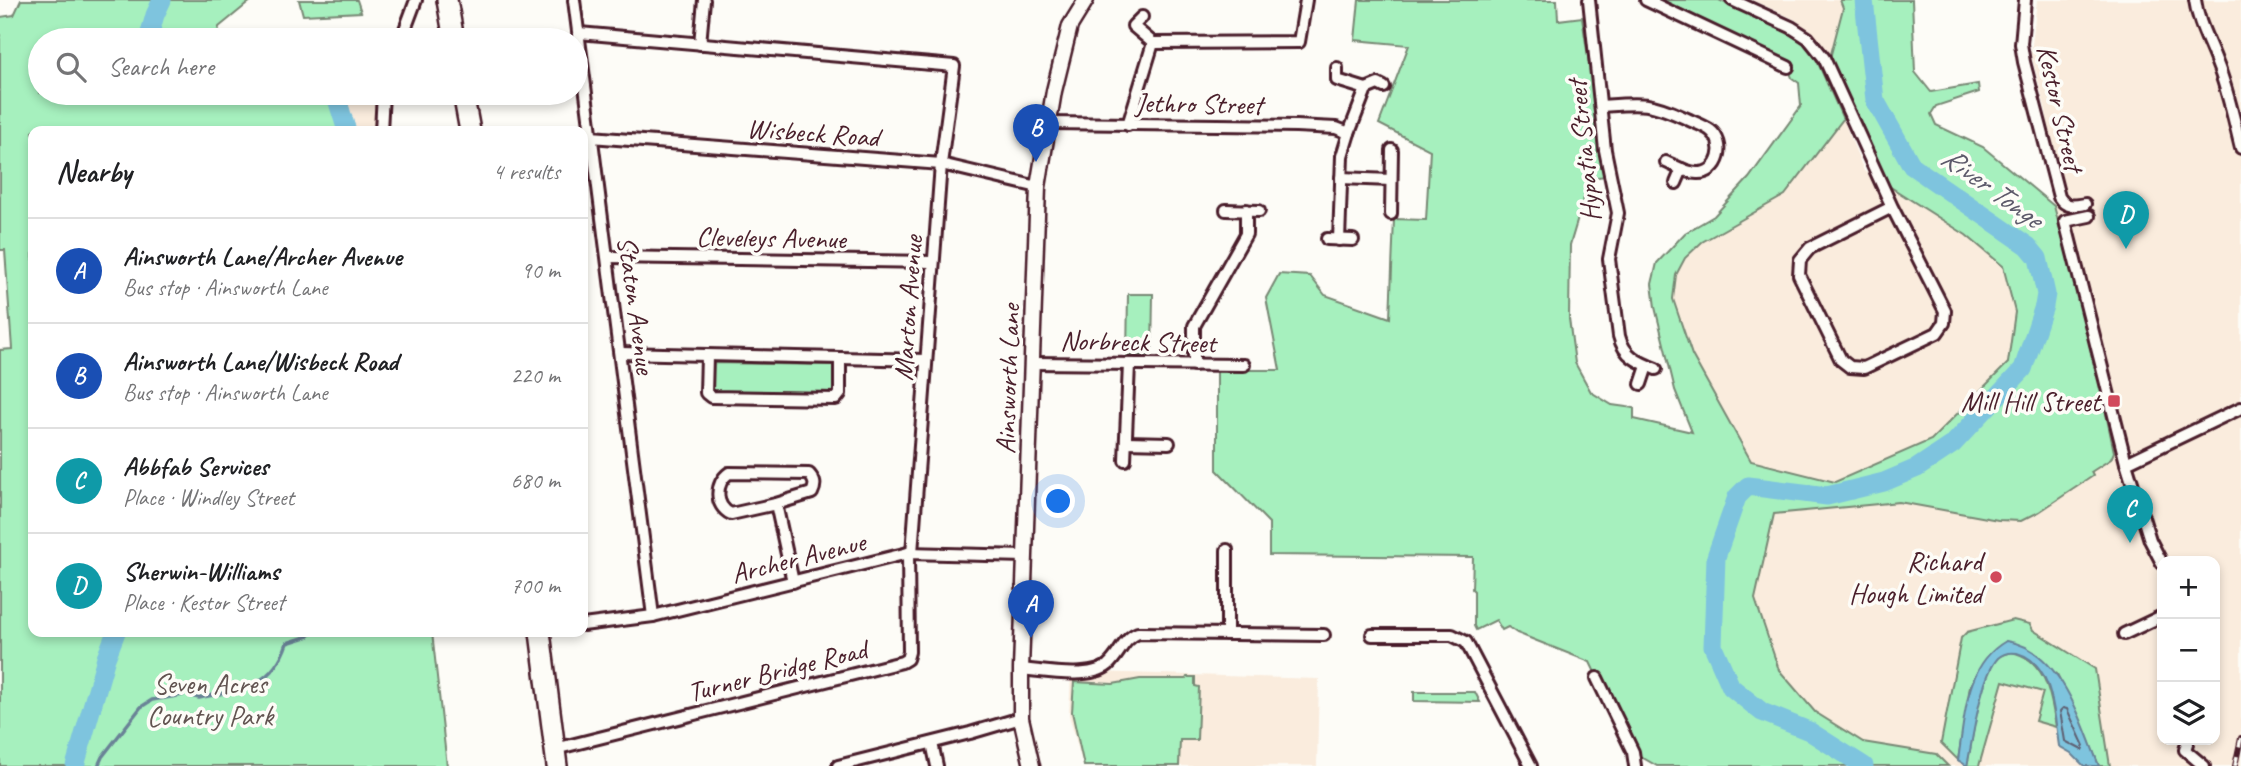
<!DOCTYPE html>
<meta charset="utf-8">
<style>
:root{--surface:#fff;--page:#f6f6f6;--text:#202124;--muted:#757577;--line:#e0e0e0;--accent:#d1495b}
body{margin:0;font-family:Caveat,sans-serif;background:var(--page);color:var(--text)}
.controls{position:absolute;right:21px;bottom:21px;display:grid;overflow:hidden;border-radius:14px;box-shadow:0 4px 10px #0003}
.controls button{width:63px;height:63px;display:grid;place-items:center;padding:0;border:0;border-bottom:2px solid var(--line);background:var(--surface);color:var(--text);font:35px sans-serif}
.you{position:absolute;left:1059px;top:502px;width:24px;height:24px;margin:-18px;border:5px solid #fff;border-radius:50%;background:#1a73e8;box-shadow:0 0 0 10px #1a73e833}
.badge{display:grid;place-items:center;width:46px;height:46px;border-radius:50%;background:var(--accent);color:#fff;font-size:23px;font-weight:700}
.pin{position:absolute;translate:-50% -58px;filter:drop-shadow(0 2px 4px #0008)}
.pin::after{content:'';position:absolute;top:37px;width:24px;height:21px;background:inherit;clip-path:polygon(0 0,100% 0,50% 100%)}
.list{margin:0;padding:0;list-style:none}
h2{display:flex;justify-content:space-between;align-items:center;height:91px;margin:0;padding:0 28px;font-size:30px}
h2 small{font-size:23px;font-weight:400;color:var(--muted)}
.list li{display:grid;grid-template-columns:46px 1fr auto;gap:21px;align-items:center;box-sizing:border-box;height:105px;padding:0 28px;border-top:2px solid var(--line)}
.list b{display:block;font-size:26px;white-space:nowrap}
.list p{margin:0;font-size:23px;white-space:nowrap;color:var(--muted)}
.list em{font-size:23px;font-style:normal;color:var(--muted)}
.icon{flex:none;width:38px;height:38px;fill:none;stroke:currentColor;stroke-width:2;stroke-linecap:round;stroke-linejoin:round}
.map{position:relative;flex:none;width:2241px;height:766px;overflow:hidden}
.search{position:absolute;background:var(--surface);box-shadow:0 4px 10px #0003;left:28px;top:28px;width:560px;height:77px;display:flex;align-items:center;gap:18px;box-sizing:border-box;padding:0 24px;border-radius:38px;color:var(--muted);font-size:26px}
.panel{position:absolute;background:var(--surface);box-shadow:0 4px 10px #0003;left:28px;top:126px;width:560px;height:511px;border-radius:14px}
.map>svg:first-child{display:block}
</style>
<div class="map">
<svg width="2241" height="766" viewBox="0 0 2241 766">
<rect width="100%" height="100%" fill="#fdfcf7"/>
<filter id="ink" filterUnits="userSpaceOnUse"><feTurbulence type="fractalNoise" baseFrequency=".0143" numOctaves="2"/><feDisplacementMap in="SourceGraphic" scale="14" xChannelSelector="R" yChannelSelector="G"/><feConvolveMatrix kernelMatrix="1 2 1 2 8 2 1 2 1" color-interpolation-filters="sRGB"/></filter>
<g filter="url(#ink)">
<g fill="#faecdd" fill-rule="evenodd">
<path d="M1752,0H1840L1843,8L1830,58L1811,32L1794,19Z"/>
<path d="M2037,0H2241V766H1948L1936,754L1864,742L1815,712L1779,670L1755,599L1774,514L1899,502L1998,520L2021,521L2039,512L2082,484L2091,472L2111,459L2114,451L2094,356L2054,206L2037,133L2048,130L2046,111L2031,54ZM2162,561H2215V740H2162Z"/>
<path d="M345,93H377L376,122L373,128L353,131Z"/>
<path d="M1843,119L1864,171L1966,235L2003,266L2015,312L2008,363L1931,440L1835,482L1751,461L1692,355L1673,299L1676,275L1685,258L1702,242L1785,195Z"/>
<path d="M1094,672L1319,679L1317,766H1083L1069,715L1071,673Z"/>
</g>
<g fill="#a6f0be" stroke="#788874" stroke-width="2">
<path d="M21,0H252L219,27L217,40H40V93H345L353,130L373,128V131H33V632H432L447,766H0V350L12,349L5,250H0V17L14,15Z"/>
<path d="M299,0H357L361,12L303,15Z"/>
<path d="M1359,0H1557L1558,20L1582,17L1606,176L1590,178L1570,245L1569,319L1575,363L1591,392L1612,405L1634,408V419L1692,432L1675,390L1655,307L1652,284L1657,263L1685,233L1714,216L1749,178L1801,106L1799,83L1792,78L1786,60L1662,0H1719L1802,40L1814,54L1843,119L1785,195L1702,242L1685,258L1676,275L1673,299L1692,355L1751,461L1835,482L1931,440L2008,363L2015,312L2003,266L1966,235L1889,186L1830,58L1843,8L1840,0H1912L1915,72L1931,92L1978,84L1979,92L1936,106L1931,114L1936,125L1983,147L2054,206L2094,356L2114,452L2111,459L2091,472L2093,476L2039,512L2021,521L1998,520L1899,502L1774,514L1755,599L1779,670L1815,712L1863,742L1936,754L1948,766H1657L1633,752L1590,662L1517,633L1508,627L1502,630L1496,620L1476,630L1474,626V591L1472,589L1473,557L1269,555V523L1217,470V370H1280L1266,298L1279,274L1310,276L1325,295L1390,318L1394,219L1426,220L1430,150L1379,124L1409,45L1355,40Z"/>
<path d="M1128,294H1153L1152,355H1127Z"/>
<path d="M713,363L833,365L834,392L832,394L715,392L711,388V364Z"/>
<path d="M2013,620L2030,624L2033,630L2095,669L2110,766H2099L2082,724L2057,674L2006,641L1970,686L1958,760L1941,743L1961,638L1967,632Z"/>
<path d="M2011,652C2047,659 2051,697 2056,727L2035,721L2043,692L2003,681L1979,766H1967C1973,738 1979,681 1996,659C2000,655 2005,654 2011,652Z"/>
<path d="M1187,677H1195V686L1199,687L1197,740H1180L1179,766H1084L1072,712L1074,682L1113,684L1140,679H1186Z"/>
<path d="M1414,692H1475L1480,702L1414,701Z"/>
</g>
<path fill="#7ec4de" stroke="#698296" stroke-width="2" d="M2006,641C2060,648 2082,723 2099,766H2084L2071,753L2059,746C2054,716 2054,663 2017,653C2010,652 2003,653 1998,658C1980,678 1973,739 1967,766L1958,760C1965,718 1964,665 2006,641Z"/>
<g fill="none" stroke-linecap="round" stroke-linejoin="round">
<path stroke="#5f6173" stroke-width="2" d="M2063,708L2067,709L2084,746L2082,750L2065,741L2060,711Z"/>
<g stroke="#698296" stroke-width="3.5">
<path d="M195,697L199,698C241,689 272,688 287,643L309,636L311,632"/>
<path d="M98,766L102,757L141,707L152,700L183,695"/>
</g>
<g stroke="#7ec4de" stroke-width="19">
<path d="M148,40L155,15L162,0"/>
<path d="M335,93L347,131"/>
<path d="M75,766L106,658L116,632"/>
<path d="M1864,766L1809,731L1762,712L1731,687L1713,646L1716,557L1737,497L1748,486L1827,496L1884,482L1917,468L1953,444L2023,369L2044,306L2046,294L2038,258L2028,246L1912,166L1875,100L1864,0"/>
</g>
<g stroke="#4a1f2b" stroke-width="16">
<g id="street">
<path d="M574,0L653,616"/>
<path d="M1589,0L1605,150L1618,213L1609,259L1619,336C1624,356 1638,362 1656,369"/>
<path d="M1646,0L1788,67"/>
<path d="M1732,0L1791,27L1808,38L1824,58L1892,207L1945,311L1944,323L1937,333L1864,368L1850,367L1841,360L1799,275L1800,260L1810,248L1892,207"/>
<path d="M2025,0L2021,44L2024,62L2059,197C2066,208 2074,206 2085,204"/>
<path d="M2195,0C2198,23 2209,41 2217,63C2228,90 2234,120 2241,148"/>
<path d="M1142,17L1133,26L1153,43"/>
<path d="M579,33L954,66L941,164L912,553"/>
<path d="M401,40L416,0"/>
<path d="M1153,43L1299,42L1306,0"/>
<path d="M700,44L704,0"/>
<path d="M1337,68V80L1366,89L1349,133L1342,156L1339,240"/>
<path d="M1366,89L1378,84L1384,87"/>
<path d="M1601,106C1640,103 1648,101 1685,118C1693,122 1703,125 1710,130C1727,143 1720,174 1697,173C1687,173 1675,166 1666,162"/>
<path d="M1049,123L1296,126L1336,128L1349,133"/>
<path d="M1128,125L1153,43"/>
<path d="M381,131L383,93"/>
<path d="M583,139L591,137L941,164L1038,187"/>
<path d="M1341,178L1391,180"/>
<path d="M1676,183L1682,169"/>
<path d="M1226,210L1259,211"/>
<path d="M1391,214L1392,150"/>
<path d="M2089,216L2065,221L2126,463L2150,540L2162,563"/>
<path d="M1327,239L1353,240"/>
<path d="M608,257L933,262"/>
<path d="M620,353L925,360"/>
<path d="M707,356L706,393L711,397L836,399L840,394V358"/>
<path d="M1032,363L1244,365"/>
<path d="M1194,365V326L1246,234V210"/>
<path d="M1641,384L1647,366"/>
<path d="M1126,442L1169,443"/>
<path d="M1125,460L1129,364"/>
<path d="M2126,463L2241,408"/>
<path d="M729,473L809,474C815,481 816,485 812,493L776,504L731,514C714,506 715,483 729,473Z"/>
<path d="M776,504L793,582"/>
<path d="M1227,550V634"/>
<path d="M583,625L653,616L908,553L1025,556"/>
<path d="M2124,634L2162,616"/>
<path d="M1372,635H1452L1466,642L1531,766"/>
<path d="M1021,669C1044,671 1090,680 1108,665C1120,654 1123,639 1138,633L1324,635"/>
<path d="M1597,678L1633,752L1635,766"/>
<path d="M2188,740L2185,750L2204,766"/>
<path d="M932,743L937,766"/>
<path d="M555,749L902,662L907,659L909,652L908,553"/>
<path d="M838,766L970,733L1021,718"/>
</g>
</g>
<g stroke="#4a1f2b" stroke-width="19">
<path id="secondary" d="M1032,766L1021,718V669L1038,187L1054,91L1070,26L1086,0"/>
</g>
<g stroke="#4a1f2b" stroke-width="24">
<g id="highway">
<path d="M447,0L454,40"/>
<path d="M463,93L470,131"/>
<path d="M540,632L557,766"/>
</g>
</g>
<use href="#street" stroke="#fdfcf7" stroke-width="10"/>
<use href="#secondary" stroke="#fdfcf7" stroke-width="14"/>
<use href="#highway" stroke="#fdfcf7" stroke-width="19"/>
<g stroke="#4a1f2b" stroke-width="6">
<path id="rail" d="M2235,766L2241,738"/>
</g>
<use href="#rail" stroke="#fdfcf7" stroke-width="3.5" stroke-dasharray="10" stroke-linecap="butt"/>
</g>
</g>
<g fill="#d1495b" stroke="#fdfcf7" stroke-width="2.5">
<rect x="2107" y="394" width="14" height="14" rx="3.5"/>
<circle cx="1996" cy="577" r="7"/>
</g>
<g text-anchor="middle" stroke-width="7" stroke-linejoin="round" paint-order="stroke">
<g font-size="28" fill="#4a1f2b" stroke="#fdfcf7">
<text transform="translate(1199 103) rotate(1)" y="10">Jethro Street</text>
<text transform="translate(2061 108) rotate(77)" y="10">Kestor Street</text>
<text transform="translate(813 132) rotate(4)" y="10">Wisbeck Road</text>
<text transform="translate(1583 151) rotate(-96)" y="10">Hypatia Street</text>
<text transform="translate(771 237) rotate(1)" y="10">Cleveleys Avenue</text>
<text transform="translate(637 305) rotate(82)" y="10">Staton Avenue</text>
<text transform="translate(907 308) rotate(-86)" y="10">Marton Avenue</text>
<text transform="translate(1138 341) rotate(1)" y="10">Norbreck Street</text>
<text transform="translate(1007 379) rotate(-88)" y="10">Ainsworth Lane</text>
<text transform="translate(798 557) rotate(-14)" y="10">Archer Avenue</text>
<text transform="translate(777 670) rotate(-14)" y="10">Turner Bridge Road</text>
</g>
<g font-size="28" fill="#4a1f2b" stroke="#fdfcf7" text-anchor="end">
<text x="2100" y="411">Mill Hill Street</text>
<text x="1982" y="571">Richard<tspan x="1982" dy="32">Hough Limited</tspan></text>
</g>
<g font-size="28" fill="#615350" stroke="#fdfcf7">
<text x="210" y="693">Seven Acres<tspan x="210" dy="32">Country Park</tspan></text>
</g>
<g font-size="30" font-style="italic" fill="#5c596a" stroke="#fdfcf7">
<text transform="translate(1992 187) rotate(36)" y="10">River Tonge</text>
</g>
</g>
</svg>
<div class="controls">
<button>+</button>
<button>−</button>
<button><svg class="icon" aria-label="layers" viewBox="0 0 24 24"><path d="M12 4l9 5-9 5-9-5zM3 14l9 5 9-5"/></svg></button>
</div>
<div class="you"></div>
<div class="pin badge" style="left:1031px;top:638px;background:#1a4fb4">A</div>
<div class="pin badge" style="left:1036px;top:162px;background:#1a4fb4">B</div>
<div class="pin badge" style="left:2130px;top:543px;background:#0f9aa8">C</div>
<div class="pin badge" style="left:2126px;top:249px;background:#0f9aa8">D</div>
<div class="search"><svg class="icon" aria-label="search" viewBox="0 0 24 24"><circle cx="10" cy="10" r="6"/><path d="M15 15l6 6"/></svg>Search here</div>
<section class="panel">
<h2>Nearby<small>4 results</small></h2>
<ul class="list">
<li><span class="badge" style="background:#1a4fb4">A</span><div><b>Ainsworth Lane/Archer Avenue</b><p>Bus stop · Ainsworth Lane</p></div><em>90 m</em></li>
<li><span class="badge" style="background:#1a4fb4">B</span><div><b>Ainsworth Lane/Wisbeck Road</b><p>Bus stop · Ainsworth Lane</p></div><em>220 m</em></li>
<li><span class="badge" style="background:#0f9aa8">C</span><div><b>Abbfab Services</b><p>Place · Windley Street</p></div><em>680 m</em></li>
<li><span class="badge" style="background:#0f9aa8">D</span><div><b>Sherwin-Williams</b><p>Place · Kestor Street</p></div><em>700 m</em></li>
</ul>
</section>
</div>
